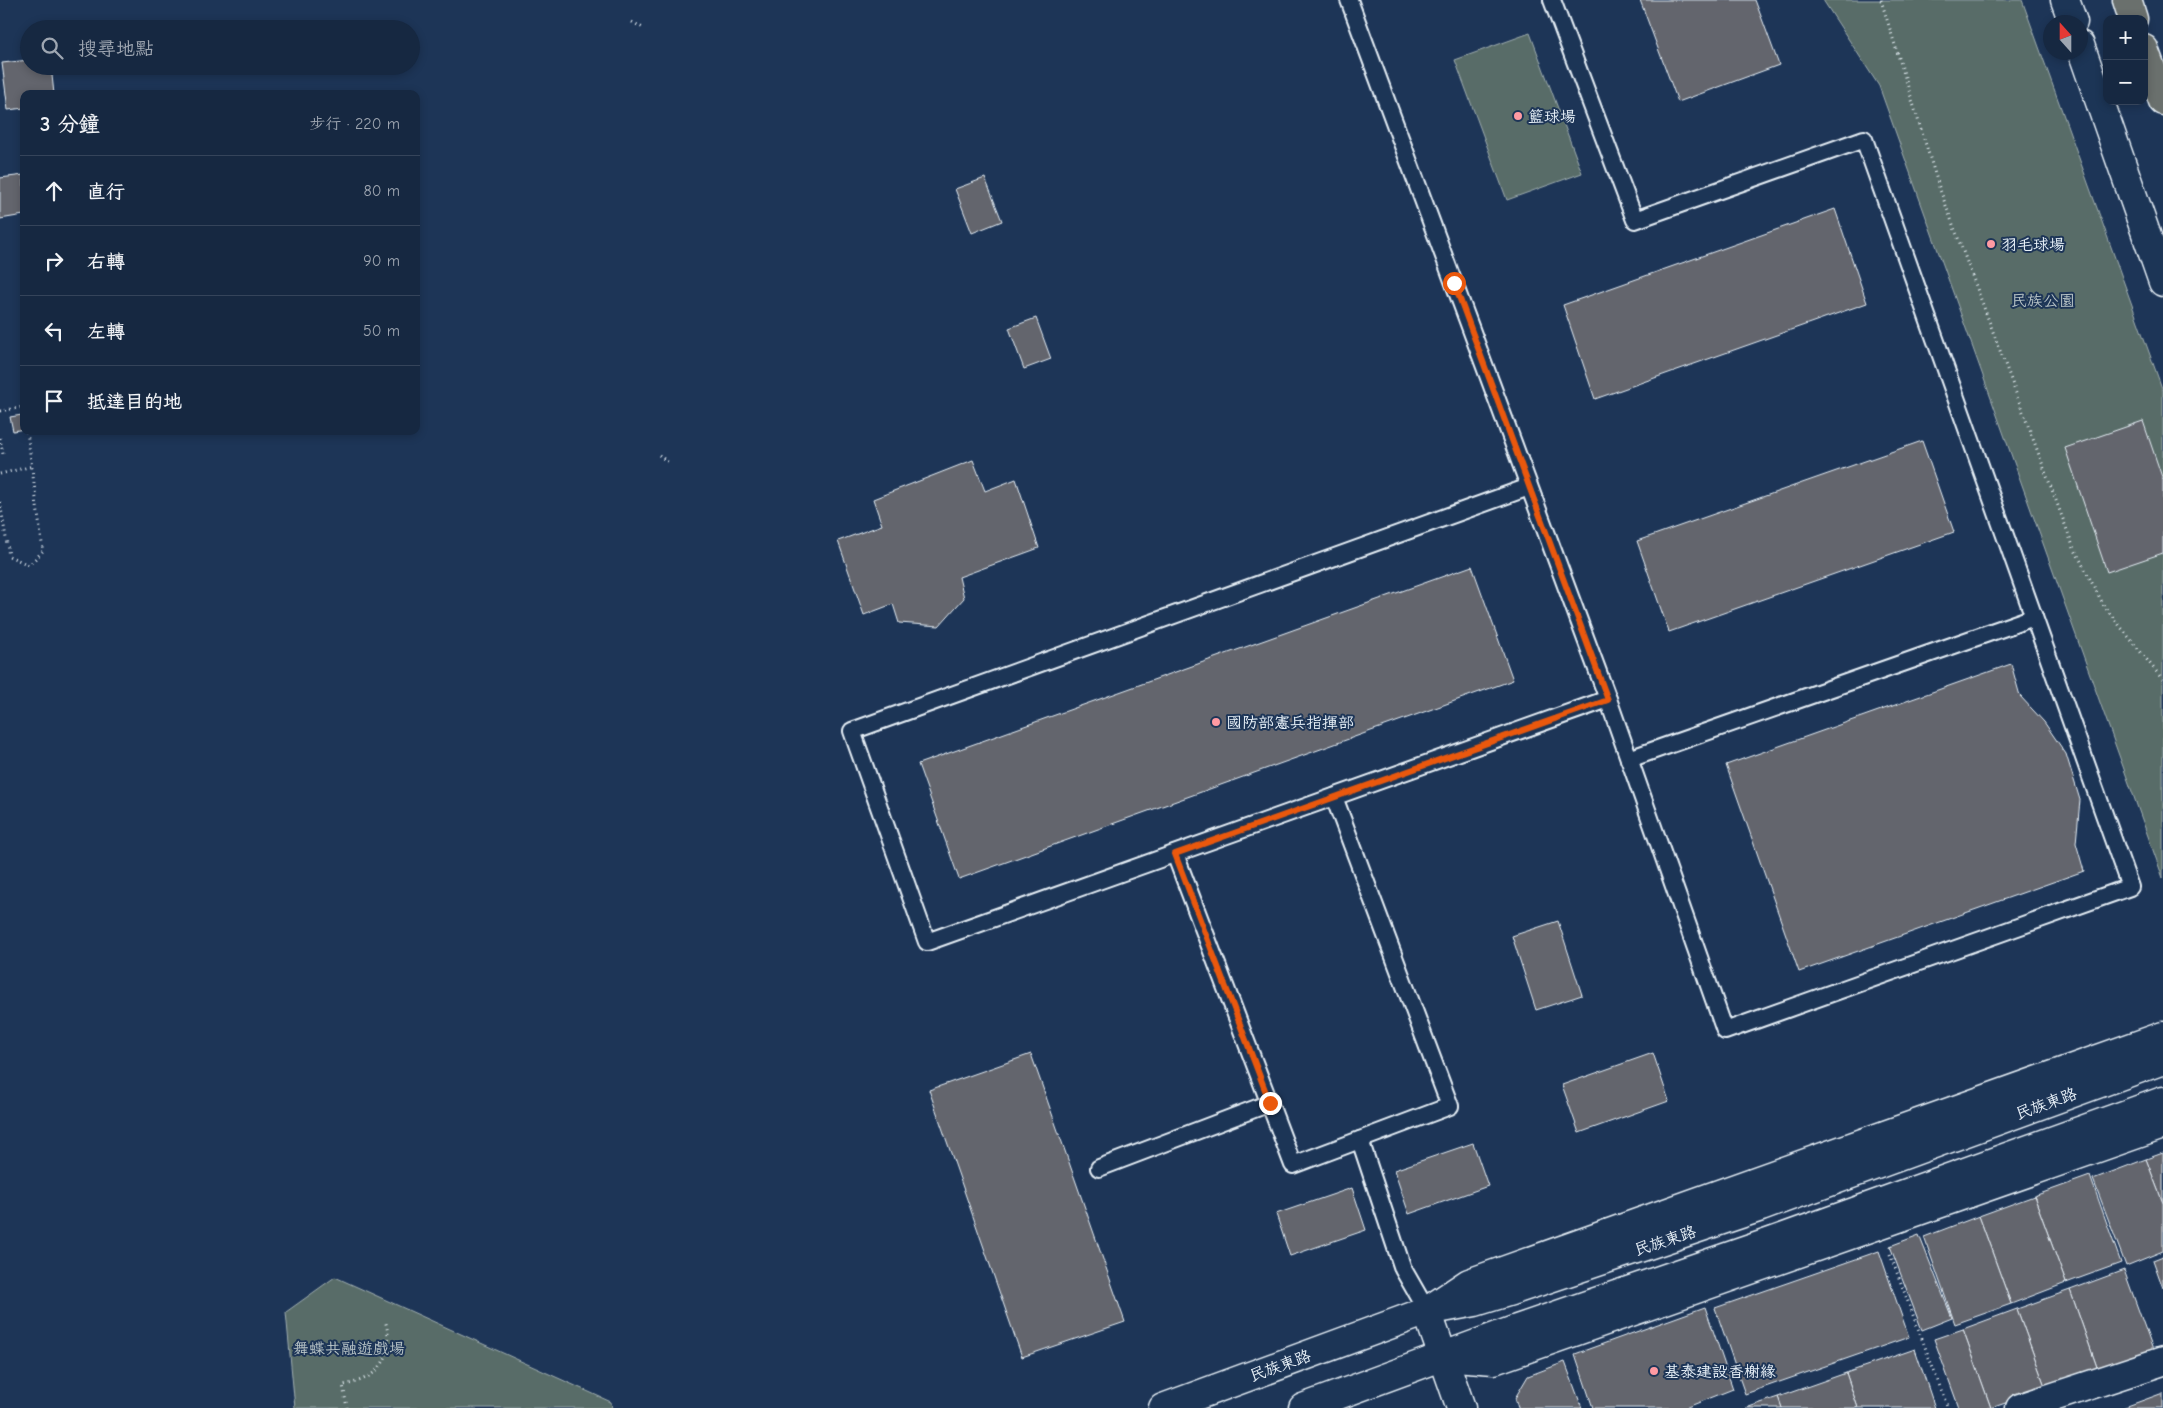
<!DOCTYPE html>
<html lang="zh-TW">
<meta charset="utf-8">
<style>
:root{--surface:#162841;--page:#23344c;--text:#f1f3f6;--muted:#9ea6b1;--line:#35445a}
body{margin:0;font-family:"Comic Neue","LXGW WenKai TC",sans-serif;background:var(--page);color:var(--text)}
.controls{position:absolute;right:15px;top:15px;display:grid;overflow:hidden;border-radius:10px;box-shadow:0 2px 8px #0003}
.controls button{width:45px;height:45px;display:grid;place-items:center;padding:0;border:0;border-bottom:1px solid var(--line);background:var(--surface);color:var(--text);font:25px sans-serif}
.compass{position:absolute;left:2043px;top:15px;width:45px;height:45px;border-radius:50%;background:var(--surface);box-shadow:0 2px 8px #0003;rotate:339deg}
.stop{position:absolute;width:15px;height:15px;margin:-11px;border:4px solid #ea580c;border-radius:50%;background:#fff}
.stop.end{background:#ea580c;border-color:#fff;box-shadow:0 1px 5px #0008}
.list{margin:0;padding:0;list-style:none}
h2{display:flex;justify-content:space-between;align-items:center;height:65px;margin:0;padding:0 20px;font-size:21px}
h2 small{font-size:16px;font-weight:400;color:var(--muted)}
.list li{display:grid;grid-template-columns:32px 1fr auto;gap:15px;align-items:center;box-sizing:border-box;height:70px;padding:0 20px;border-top:1px solid var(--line)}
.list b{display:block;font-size:19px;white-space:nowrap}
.list em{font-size:16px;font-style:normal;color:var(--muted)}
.icon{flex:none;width:28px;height:28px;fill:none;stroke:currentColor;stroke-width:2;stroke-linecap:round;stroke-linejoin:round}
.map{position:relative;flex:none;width:2163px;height:1408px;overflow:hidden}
.search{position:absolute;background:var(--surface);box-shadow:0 2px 8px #0003;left:20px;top:20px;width:400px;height:55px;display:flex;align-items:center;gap:12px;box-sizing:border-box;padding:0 18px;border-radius:28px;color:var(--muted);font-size:19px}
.panel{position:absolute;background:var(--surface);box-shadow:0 2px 8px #0003;left:20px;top:90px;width:400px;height:345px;border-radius:10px}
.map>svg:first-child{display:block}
</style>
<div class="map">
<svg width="2163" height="1408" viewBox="0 0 2163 1408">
<rect width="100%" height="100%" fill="#1d3557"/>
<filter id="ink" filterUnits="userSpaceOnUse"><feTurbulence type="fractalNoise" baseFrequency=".02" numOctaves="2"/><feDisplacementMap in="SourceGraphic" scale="10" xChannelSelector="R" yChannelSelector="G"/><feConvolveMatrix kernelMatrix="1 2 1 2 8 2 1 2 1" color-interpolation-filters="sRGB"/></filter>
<g filter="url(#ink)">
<g fill="#586c67" stroke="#a0aeb0">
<path d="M1823,0H2022L2163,391V878L1879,86Z"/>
<path d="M1530,33L1582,173L1507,200L1455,60Z"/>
<path d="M335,1277L611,1402L612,1408H295L286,1312Z"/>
</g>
<g fill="#63656d" stroke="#e8f1f8">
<path d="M1640,0H1755L1779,65L1678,102Z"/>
<path d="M29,60V66H51L54,94H24V108L8,110L2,63Z"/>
<path d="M24,175V215L0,219V178Z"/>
<path d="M985,178L1002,221L972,233L955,189Z"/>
<path d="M1835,209L1867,303L1595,399L1563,305Z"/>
<path d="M1036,318L1051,359L1024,369L1009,328Z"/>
<path d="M22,415L24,429L13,431L10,417Z"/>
<path d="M2143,421L2163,480V553L2107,572L2065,448Z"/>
<path d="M1922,441L1954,532L1669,632L1637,541Z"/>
<path d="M973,460L985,491L1016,479L1039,548L959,577L964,598L939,626L899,623L893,604L864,615L838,541L882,525L873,499Z"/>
<path d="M1472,566L1513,680L959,879L918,764Z"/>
<path d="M2011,664L2020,696L2044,722L2066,754L2080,800L2076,843L2084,871L1799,972L1726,765Z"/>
<path d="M1558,921L1582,995L1536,1010L1512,936Z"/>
<path d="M1653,1053L1669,1101L1579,1133L1562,1085Z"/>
<path d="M1031,1054L1125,1322L1022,1357L929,1090Z"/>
<path d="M1473,1143L1488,1186L1409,1214L1394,1170Z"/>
<path d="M2163,1153V1203L2146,1159Z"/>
<path d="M2146,1159L2163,1203V1251L2126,1266L2093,1179Z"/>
<path d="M2090,1176L2121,1263L2066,1283L2034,1196Z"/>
<path d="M1352,1188L1366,1230L1290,1256L1276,1214Z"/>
<path d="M2034,1196L2066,1283L2011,1304L1979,1216Z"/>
<path d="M1979,1216L2011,1304L1955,1324L1924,1237Z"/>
<path d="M1919,1235L1952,1318L1922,1330L1890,1246Z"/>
<path d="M1879,1251L1909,1337L1745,1394L1715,1308Z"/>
<path d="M2163,1256V1288L2153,1260Z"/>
<path d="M2124,1270L2153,1350L2098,1370L2070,1290Z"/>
<path d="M2070,1290L2098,1370L2046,1389L2017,1309Z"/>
<path d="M1705,1307L1733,1389L1685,1408H1593L1575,1354Z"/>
<path d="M2017,1309L2046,1389L1991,1408L1963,1329Z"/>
<path d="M1963,1329L1991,1408H1959L1934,1339Z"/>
<path d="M1915,1349L1935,1408H1858L1846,1373Z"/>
<path d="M1565,1362L1582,1408H1518L1515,1398L1528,1376Z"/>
<path d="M1846,1373L1858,1408H1782L1778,1397Z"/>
<path d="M2163,1393V1408H2122Z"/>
<path d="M1778,1397L1782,1408H1746Z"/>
</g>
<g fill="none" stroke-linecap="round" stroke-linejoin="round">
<g stroke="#e8f1f8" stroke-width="20">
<g id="lane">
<path d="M1349,0L1608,699"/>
<path d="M1529,487L852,731L927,942L1608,699L1725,1031L2130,887L1864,139L1635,220L1552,0"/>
<path d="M1629,759L2034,617"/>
<path d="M1175,854L1293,1165L1450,1106L1334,797"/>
<path d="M1360,1140L1403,1269L1427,1311"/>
<path d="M1099,1168L1270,1103"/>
</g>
</g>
<g stroke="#e8f1f8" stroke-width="31">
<g id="street">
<path d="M1427,1311L1469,1283L2163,1036"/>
<path d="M1442,1356L1494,1360L2163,1125"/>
<path d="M2020,1408L2163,1361"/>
</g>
</g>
<g stroke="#e8f1f8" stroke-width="31">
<g id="secondary">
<path d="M2065,0L2073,22"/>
<path d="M2080,45L2163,282"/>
<path d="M1427,1311L1461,1408"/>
<path d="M1163,1408L1427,1311L1475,1302L1511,1291L1761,1207L2163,1060"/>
<path d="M1303,1408L1517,1329L1768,1243L2163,1101"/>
</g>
</g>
<g stroke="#e8f1f8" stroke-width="31">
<g id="highway">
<path d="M2127,0L2133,19"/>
<path d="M2144,49L2163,101"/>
</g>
</g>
<g stroke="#e8f1f8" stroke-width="3" stroke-dasharray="1 4" stroke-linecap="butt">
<path d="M1881,0L1939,187L2073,546L2104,606L2163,680"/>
<path d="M632,22L645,29"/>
<path d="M0,411L23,407L24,410"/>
<path d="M0,438L3,454"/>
<path d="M659,455L670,464"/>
<path d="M0,474L33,466"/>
<path d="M0,502L9,556L29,565L43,551L27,431"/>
<path d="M1890,1254L1948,1408"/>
<path d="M347,1408L343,1385C380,1379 396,1356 385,1320"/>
</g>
<use href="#lane" stroke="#1d3557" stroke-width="16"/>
<use href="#street" stroke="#1d3557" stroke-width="28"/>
<use href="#secondary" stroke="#1d3557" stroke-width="28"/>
<use href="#highway" stroke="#6b706d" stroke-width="28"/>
</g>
</g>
<g fill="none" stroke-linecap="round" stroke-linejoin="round" filter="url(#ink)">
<path stroke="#ea580c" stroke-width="6" d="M1270,1103L1175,854L1608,700L1454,283"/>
</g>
<g fill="#ff9aa2" stroke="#1d3557" stroke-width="2">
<circle cx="1518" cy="116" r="5"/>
<circle cx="1991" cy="244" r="5"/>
<circle cx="1216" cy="722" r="5"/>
<circle cx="1654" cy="1371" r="5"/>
</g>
<g text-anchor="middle" stroke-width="4" stroke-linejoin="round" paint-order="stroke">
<g font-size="16" fill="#e8f1f8" stroke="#1d3557" text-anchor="start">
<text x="1528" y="122">籃球場</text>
<text x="2001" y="250">羽毛球場</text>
<text x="1226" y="728">國防部憲兵指揮部</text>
<text x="1664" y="1377">基泰建設香榭緣</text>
</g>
<g font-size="16" fill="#b6c2c5" stroke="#1d3557">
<text x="2043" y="306">民族公園</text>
<text x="349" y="1354">舞蝶共融遊戲場</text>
</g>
<g font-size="16" fill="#e8f1f8" stroke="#1d3557">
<text transform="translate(2046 1103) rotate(-20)" y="6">民族東路</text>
<text transform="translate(1665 1240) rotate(-18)" y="6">民族東路</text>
<text transform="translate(1280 1365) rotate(-20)" y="6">民族東路</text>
</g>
</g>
</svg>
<div class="controls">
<button>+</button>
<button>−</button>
</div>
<svg class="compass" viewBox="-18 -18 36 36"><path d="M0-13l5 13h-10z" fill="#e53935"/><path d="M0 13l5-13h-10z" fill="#9ea6b1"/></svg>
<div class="stop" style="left:1454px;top:283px"></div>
<div class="stop end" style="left:1270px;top:1103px"></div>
<div class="search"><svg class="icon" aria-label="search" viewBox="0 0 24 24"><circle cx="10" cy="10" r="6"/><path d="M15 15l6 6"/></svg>搜尋地點</div>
<section class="panel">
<h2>3 分鐘<small>步行 · 220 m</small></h2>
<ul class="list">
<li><svg class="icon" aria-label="ahead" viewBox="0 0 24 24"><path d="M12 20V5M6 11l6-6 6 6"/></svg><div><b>直行</b></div><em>80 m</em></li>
<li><svg class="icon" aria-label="right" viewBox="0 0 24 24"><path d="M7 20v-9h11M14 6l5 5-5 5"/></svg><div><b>右轉</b></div><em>90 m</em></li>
<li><svg class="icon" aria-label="left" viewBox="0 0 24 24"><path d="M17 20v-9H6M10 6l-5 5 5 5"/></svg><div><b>左轉</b></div><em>50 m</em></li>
<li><svg class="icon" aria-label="arrive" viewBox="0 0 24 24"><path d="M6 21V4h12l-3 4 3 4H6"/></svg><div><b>抵達目的地</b></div></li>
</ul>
</section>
</div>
